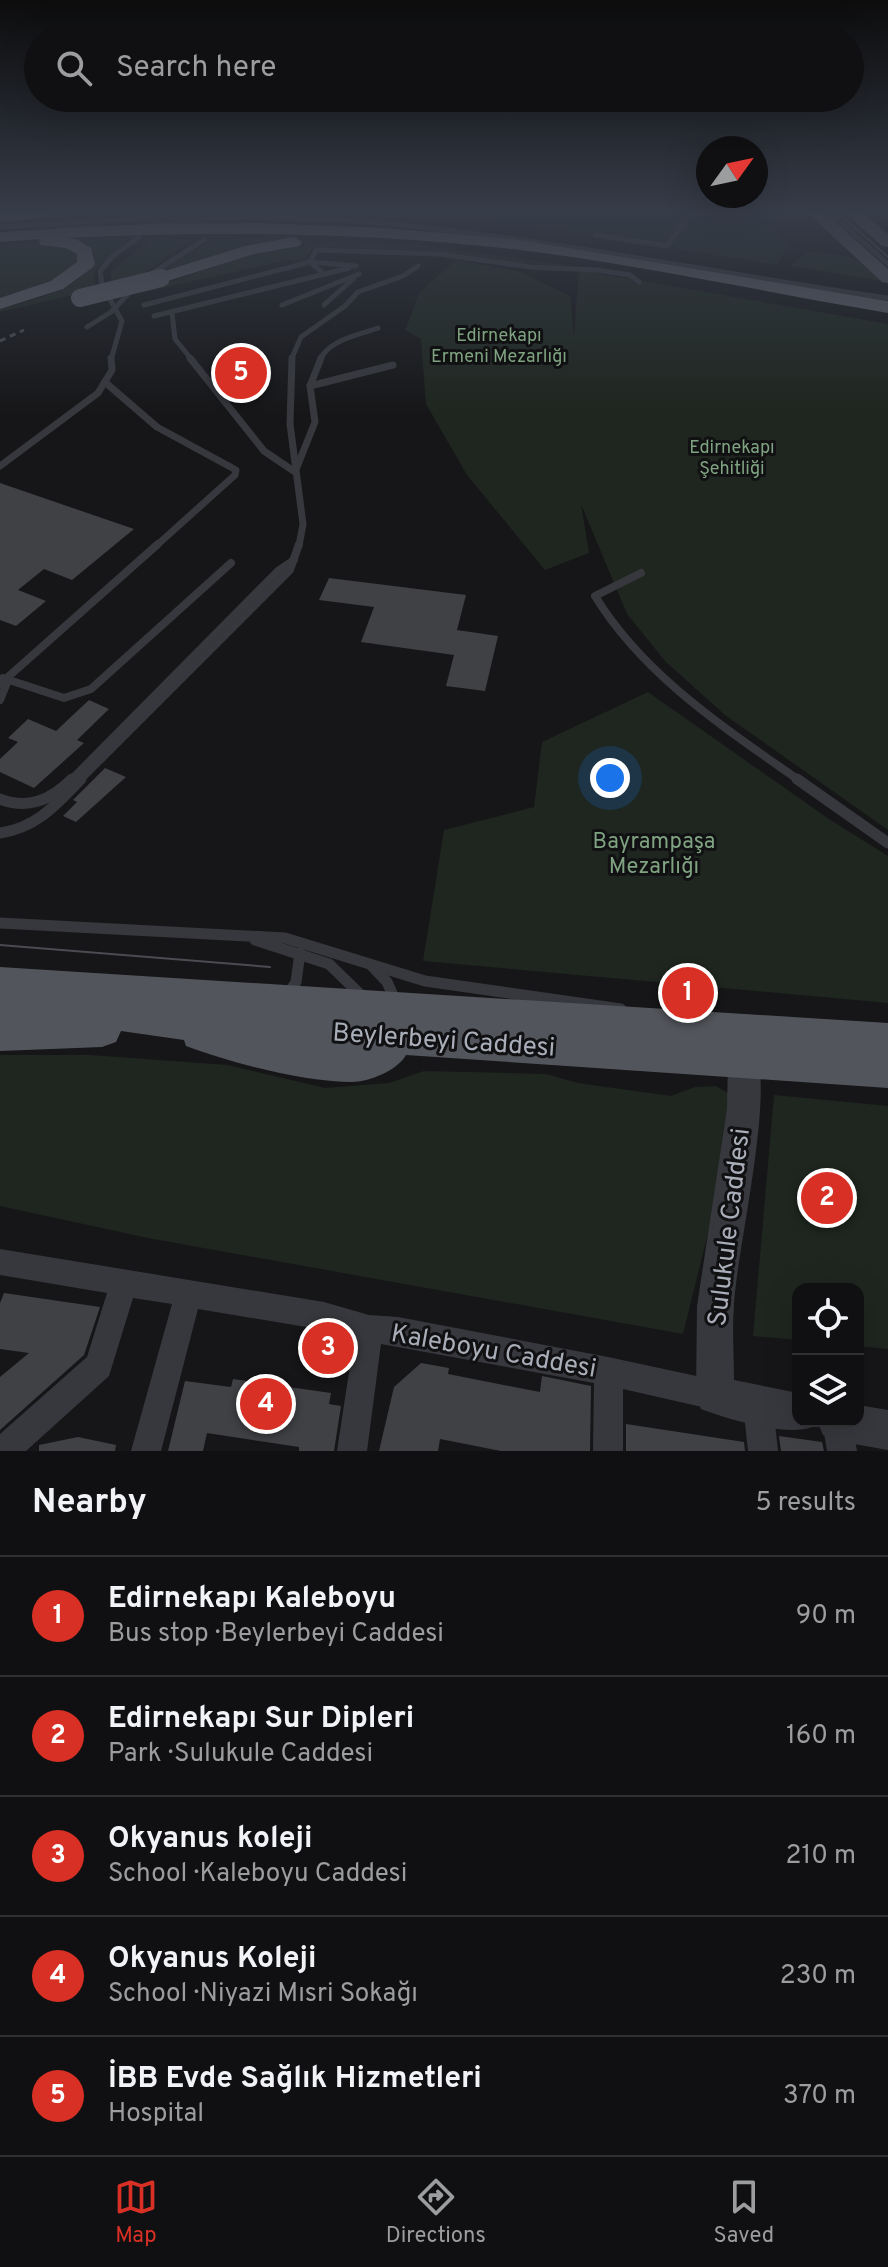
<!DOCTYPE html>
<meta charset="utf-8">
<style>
:root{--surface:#101012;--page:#19191b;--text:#f1f3f6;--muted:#9c9d9f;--line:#303032;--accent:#d93025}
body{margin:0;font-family:Overpass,sans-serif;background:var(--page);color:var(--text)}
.controls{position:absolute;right:24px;bottom:24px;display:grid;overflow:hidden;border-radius:16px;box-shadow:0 8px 32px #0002}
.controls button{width:72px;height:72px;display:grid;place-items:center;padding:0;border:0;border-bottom:2px solid var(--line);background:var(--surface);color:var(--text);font:40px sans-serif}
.compass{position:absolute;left:696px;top:136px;width:72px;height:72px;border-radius:50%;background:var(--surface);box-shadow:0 8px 32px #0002;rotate:57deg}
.you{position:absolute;left:610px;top:778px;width:28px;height:28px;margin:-20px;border:6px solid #fff;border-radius:50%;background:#1a73e8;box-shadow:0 0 0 12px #1a73e833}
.badge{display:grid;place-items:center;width:52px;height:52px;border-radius:50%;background:var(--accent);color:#fff;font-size:26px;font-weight:700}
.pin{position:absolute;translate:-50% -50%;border:4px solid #fff;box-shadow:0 2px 8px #0006}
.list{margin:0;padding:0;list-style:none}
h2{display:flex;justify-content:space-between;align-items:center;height:104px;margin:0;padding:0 32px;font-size:34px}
h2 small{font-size:26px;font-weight:400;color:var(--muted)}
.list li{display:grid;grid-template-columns:52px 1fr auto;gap:24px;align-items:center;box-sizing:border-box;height:120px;padding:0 32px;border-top:2px solid var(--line)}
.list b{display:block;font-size:30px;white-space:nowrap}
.list p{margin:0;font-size:26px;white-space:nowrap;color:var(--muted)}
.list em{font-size:26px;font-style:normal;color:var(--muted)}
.icon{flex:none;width:44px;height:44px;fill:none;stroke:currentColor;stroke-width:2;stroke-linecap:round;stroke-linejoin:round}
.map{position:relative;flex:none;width:888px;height:1451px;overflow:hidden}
.search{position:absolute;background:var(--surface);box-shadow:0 8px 32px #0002;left:24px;right:24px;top:24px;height:88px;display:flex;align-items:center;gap:20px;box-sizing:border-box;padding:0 28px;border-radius:44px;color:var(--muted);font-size:30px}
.sheet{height:704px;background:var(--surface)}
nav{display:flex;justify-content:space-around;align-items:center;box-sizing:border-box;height:112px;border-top:2px solid var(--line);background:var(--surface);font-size:22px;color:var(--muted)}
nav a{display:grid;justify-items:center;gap:4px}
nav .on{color:var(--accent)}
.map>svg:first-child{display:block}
</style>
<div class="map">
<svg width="888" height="1451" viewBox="0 0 888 1451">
<rect width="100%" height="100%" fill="#161618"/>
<g fill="#1e261f">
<path d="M405,212H794L776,217L771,225L787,247L777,265L528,225Z"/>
<path d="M272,236L306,237L152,275L213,240Z"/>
<path d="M130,237L97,268L94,274L95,290L0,312V309C30,300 81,291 95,259C90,245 79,244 66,240Z"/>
<path d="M149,237L191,240L131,283L113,287L110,272L146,243Z"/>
<path d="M336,241L421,245L580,267C490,264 402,245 312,248L304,261L288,260L135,294L251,254Z"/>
<path d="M35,242L60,244L79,252L80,259L65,277L0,302V246Z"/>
<path d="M808,251L853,257L887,282L790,266Z"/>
<path d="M456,260L518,271L570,296L574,335L579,270L888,324V830L725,715L665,661L627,614L581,504L589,553L545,570L467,475L426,404L421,339L405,330L420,292Z"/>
<path d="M648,692L829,819L888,856V1003L423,961L444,830L534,807L542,742Z"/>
<path d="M0,1055H90L228,1065L325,1088L389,1083L424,1071L546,1074L578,1083L671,1096L695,1087L716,1086L730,1094L738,1113L683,1334L148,1238L0,1206Z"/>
<path d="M774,1095L888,1106V1349L858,1346V1289H798V1340L753,1336Z"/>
</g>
<g fill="#404145">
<path d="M236,354L265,387L245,393L217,358Z"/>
<path d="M0,483L134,529L72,580L44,569L18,590L46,601L16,626L0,620Z"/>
<path d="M329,578L466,595L457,630L498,636L485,691L446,686L454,655L361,642L374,607L319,600Z"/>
<path d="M89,700L109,709L77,740L84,743L34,788L0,772V759L18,742L8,738L28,719L56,731Z"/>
<path d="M105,768L126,777L76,822L63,816L77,802L73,800Z"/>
<path d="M4,1293L100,1307L84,1355L0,1430V1377L29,1353L0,1349V1303Z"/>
<path d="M421,1363L449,1368L448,1374L540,1392L542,1376L591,1386L590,1451H501L440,1439L438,1451H379L394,1387Z"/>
<path d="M233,1379L331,1393L329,1404L341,1406L334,1451H299V1447L207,1433L203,1451H168L185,1381L231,1387Z"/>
<path d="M626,1424L744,1442L745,1451H626Z"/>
<path d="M779,1436L822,1442L824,1451H781Z"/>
<path d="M78,1437L116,1445L115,1451H39V1445Z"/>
</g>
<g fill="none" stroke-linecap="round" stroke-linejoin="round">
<g stroke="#37383d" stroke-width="5">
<path d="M829,212L888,264"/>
<path d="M171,218C248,217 325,217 402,225C565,242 726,275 888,298"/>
<path d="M141,225L207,224"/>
<path d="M0,227L156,218"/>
<path d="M57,229L99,227"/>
<path d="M595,235L667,246L692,212"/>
<path d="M324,274L310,262L316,250L439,254L530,267L597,270L630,275L639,282"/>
<path d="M143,279L204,240"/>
<path d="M144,305L310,262L356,266"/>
<path d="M282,305L359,274"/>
<path d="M324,305L354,278"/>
<path d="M172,313L175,339L192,360"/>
<path d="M154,316L349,268"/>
<path d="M87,327L111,312L132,290"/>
<path d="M111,360L122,321L102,285L100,271L113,256L139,237"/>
<path d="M291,360L301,337L345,306L358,292L403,276L418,266"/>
<path d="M320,360C328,340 359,335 378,328"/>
</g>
<g stroke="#37383d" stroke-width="7">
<path d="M190,358L264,451L295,472L315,422L310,386L321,358"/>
<path d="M292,358L290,424L303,524L299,546"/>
<path d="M106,383L157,427L236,470L235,475L156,546"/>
<path d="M310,386L393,365"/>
<path d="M0,466L98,393L112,370L111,358"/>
</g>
<g stroke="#37383d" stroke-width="8">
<path d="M641,573L595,596C644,676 725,728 800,781"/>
<path d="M3,678L64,698L91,689L231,563"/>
<path d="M0,684L158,544"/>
<path d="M0,700L8,680"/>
<path d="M70,781L278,571L294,560"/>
<path d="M79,781L290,570L299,544"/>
</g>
<g stroke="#37383d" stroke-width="11">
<path d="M797,779L888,843"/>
<path d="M0,799C28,810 51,800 72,779"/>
<path d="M0,833C36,828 56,805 81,779"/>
<path d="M0,923L285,938L425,981L621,1009"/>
<path d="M255,940L329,964L363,997"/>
<path d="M371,965L387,982L396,1002"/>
<path d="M288,994L296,982L300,953"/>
</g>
<g fill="#37383d" fill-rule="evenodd">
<path d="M0,1249L324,1302L369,1315L398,1317L608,1357L715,1380L725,1385L730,1395L725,1405L715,1410L623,1389V1451H593L594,1383L381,1344L367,1451H337L354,1339L324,1330L198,1309L161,1451H131L172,1304L133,1298L109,1376L26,1451H0V1434L87,1357L107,1293L0,1275Z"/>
<path d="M758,1390L768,1395L773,1405L778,1451H748L743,1405L748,1395Z"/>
<path d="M822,1421H852L857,1451H827Z"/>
</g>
<g fill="#37383d" fill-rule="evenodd">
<path d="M744,1044L755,1048C775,1093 737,1248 734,1305C732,1330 734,1355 734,1380L798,1393V1421H814L812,1427C787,1437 727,1419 701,1409L696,1395L697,1306L727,1109L728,1059L733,1048Z"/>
<path d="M858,1405L888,1410V1450L837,1441L823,1435L817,1421H858Z"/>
</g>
<g fill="#53555c" fill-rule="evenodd">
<path d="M807,212H824L888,269V283L882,282Z"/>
<path d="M844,212H861L888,234V247L882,246Z"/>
<path d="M0,967L888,1023V1088L406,1055C398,1070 369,1082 352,1082C304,1082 231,1063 186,1046L184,1040L121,1031L116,1042L102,1047L0,1051Z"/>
</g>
<g fill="#5b5e65" fill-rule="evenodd">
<path d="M0,212H56L48,217L0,222Z"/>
<path d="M256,223L385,228L513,239L888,301V313C763,292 638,264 512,249C363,232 214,231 65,238L76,239L91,248L95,264L92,268L63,289L0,309V298L51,281L77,262V254L66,248L40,245L39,239L0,242V232L128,225Z"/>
<path d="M294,237L302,242L300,246L254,254L161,283L152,278L155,274L245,246Z"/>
</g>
<g stroke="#4a4c52" stroke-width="2">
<path d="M837,212L888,257"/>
<path d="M0,945L270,967"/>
</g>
<path stroke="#4a4c52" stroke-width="3" stroke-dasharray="6 5" stroke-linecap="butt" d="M0,341L24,330"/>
<path stroke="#5b5e65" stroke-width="18" d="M80,298L161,278"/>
</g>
<linearGradient id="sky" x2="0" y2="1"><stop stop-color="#0c0c0d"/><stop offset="0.51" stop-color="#363c48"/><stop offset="1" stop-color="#363c48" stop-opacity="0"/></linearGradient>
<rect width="888" height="415" fill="url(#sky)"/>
<g text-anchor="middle" stroke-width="6" stroke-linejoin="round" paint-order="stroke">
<g font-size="18" fill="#7fa381" stroke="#111113">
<text x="499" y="341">Edirnekapı<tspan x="499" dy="21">Ermeni Mezarlığı</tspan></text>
<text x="732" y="453">Edirnekapı<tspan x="732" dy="21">Şehitliği</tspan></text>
</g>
<g font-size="22" fill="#7fa381" stroke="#111113">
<text x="654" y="848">Bayrampaşa<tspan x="654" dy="25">Mezarlığı</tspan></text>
</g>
<g font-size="26" fill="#a8adb8" stroke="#111113">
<text transform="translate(444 1039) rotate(4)" y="9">Beylerbeyi Caddesi</text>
<text transform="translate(728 1227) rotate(-83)" y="9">Sulukule Caddesi</text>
<text transform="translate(494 1350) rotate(10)" y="9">Kaleboyu Caddesi</text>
</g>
</g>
</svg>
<div class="controls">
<button><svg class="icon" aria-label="locate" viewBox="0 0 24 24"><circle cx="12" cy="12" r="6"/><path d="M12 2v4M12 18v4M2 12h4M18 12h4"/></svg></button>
<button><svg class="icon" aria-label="layers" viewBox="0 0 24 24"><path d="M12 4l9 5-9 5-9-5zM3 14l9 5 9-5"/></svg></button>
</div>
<svg class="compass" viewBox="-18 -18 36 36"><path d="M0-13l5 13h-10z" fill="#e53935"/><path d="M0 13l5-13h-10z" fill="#9c9d9f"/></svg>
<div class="you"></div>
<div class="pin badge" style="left:688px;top:993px">1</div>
<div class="pin badge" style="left:827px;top:1198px">2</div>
<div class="pin badge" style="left:328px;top:1348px">3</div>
<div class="pin badge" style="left:266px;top:1404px">4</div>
<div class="pin badge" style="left:241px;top:373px">5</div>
<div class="search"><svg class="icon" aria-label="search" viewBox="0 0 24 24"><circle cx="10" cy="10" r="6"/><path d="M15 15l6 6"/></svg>Search here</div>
</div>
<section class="sheet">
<h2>Nearby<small>5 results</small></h2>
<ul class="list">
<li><span class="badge">1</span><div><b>Edirnekapı Kaleboyu</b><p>Bus stop · Beylerbeyi Caddesi</p></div><em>90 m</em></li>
<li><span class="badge">2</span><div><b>Edirnekapı Sur Dipleri</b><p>Park · Sulukule Caddesi</p></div><em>160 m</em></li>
<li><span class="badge">3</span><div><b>Okyanus koleji</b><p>School · Kaleboyu Caddesi</p></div><em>210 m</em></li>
<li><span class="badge">4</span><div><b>Okyanus Koleji</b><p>School · Niyazi Mısri Sokağı</p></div><em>230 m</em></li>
<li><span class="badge">5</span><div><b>İBB Evde Sağlık Hizmetleri</b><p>Hospital</p></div><em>370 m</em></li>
</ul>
</section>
<nav>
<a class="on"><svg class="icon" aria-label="map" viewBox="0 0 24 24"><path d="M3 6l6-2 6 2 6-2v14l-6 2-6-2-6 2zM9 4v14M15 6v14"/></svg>Map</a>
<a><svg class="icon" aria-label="directions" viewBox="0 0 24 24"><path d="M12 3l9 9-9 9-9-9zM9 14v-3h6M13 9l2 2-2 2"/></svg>Directions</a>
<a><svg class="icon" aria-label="saved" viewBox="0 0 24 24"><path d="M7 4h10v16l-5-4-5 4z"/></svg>Saved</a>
</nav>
